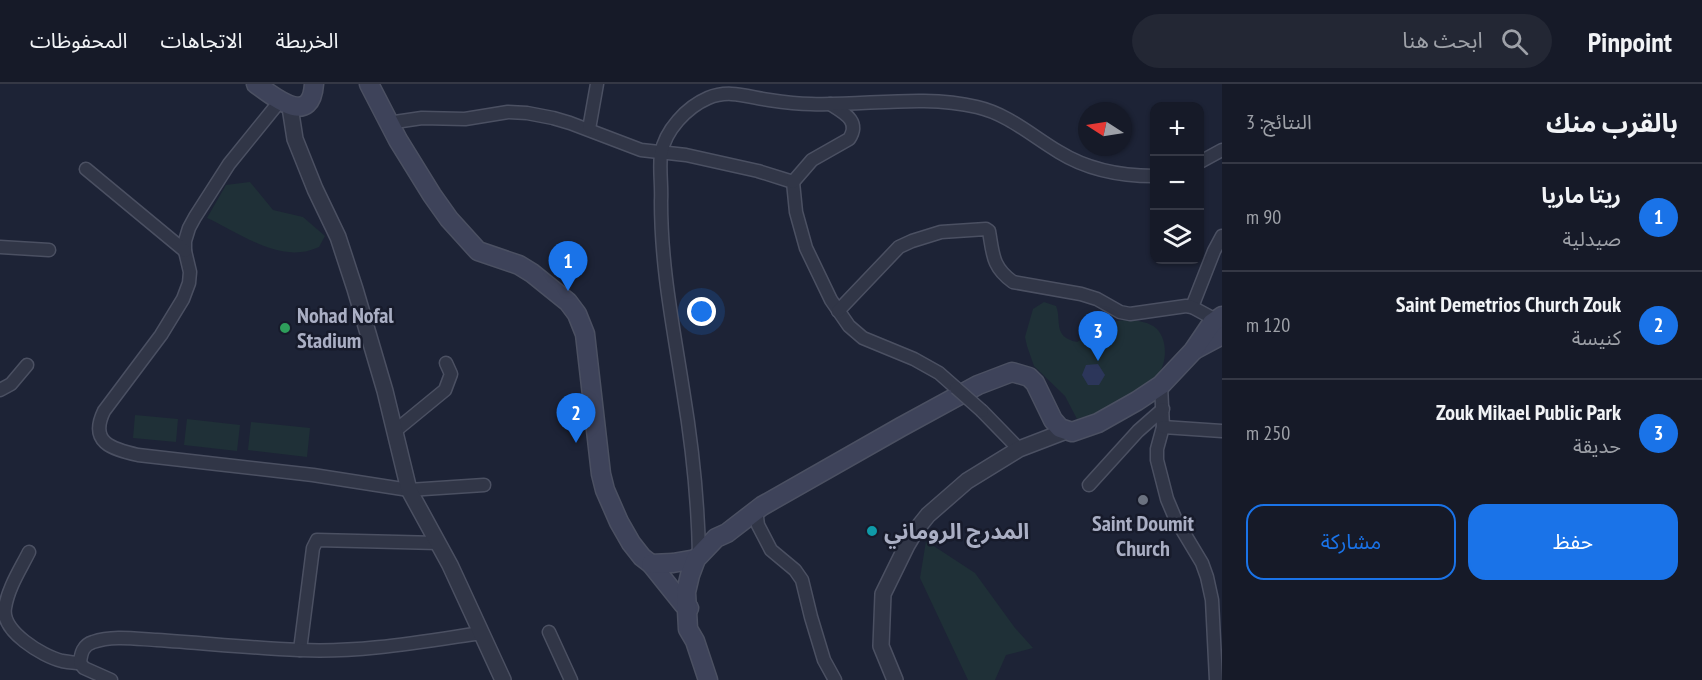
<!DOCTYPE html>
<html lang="ar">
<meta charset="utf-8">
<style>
:root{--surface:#161a28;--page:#232734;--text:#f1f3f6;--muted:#9ea1a8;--line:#353845;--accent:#1a73e8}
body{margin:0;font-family:"PT Sans Narrow","Noto Sans Arabic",sans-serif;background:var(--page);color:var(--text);direction:rtl}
.controls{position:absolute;right:18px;top:18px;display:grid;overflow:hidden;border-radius:12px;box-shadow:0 2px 4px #0004}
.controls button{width:54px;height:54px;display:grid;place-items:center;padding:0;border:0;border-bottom:2px solid var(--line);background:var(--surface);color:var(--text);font:30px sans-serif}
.compass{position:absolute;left:1078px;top:18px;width:54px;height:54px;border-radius:50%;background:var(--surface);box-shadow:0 2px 4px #0004;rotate:282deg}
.you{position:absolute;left:702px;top:228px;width:21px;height:21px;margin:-15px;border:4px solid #fff;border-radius:50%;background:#1a73e8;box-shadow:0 0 0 9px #1a73e833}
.badge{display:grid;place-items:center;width:39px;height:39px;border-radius:50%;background:var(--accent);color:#fff;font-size:20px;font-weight:700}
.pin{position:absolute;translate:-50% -50px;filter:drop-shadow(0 2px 3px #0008)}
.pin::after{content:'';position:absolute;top:32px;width:21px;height:18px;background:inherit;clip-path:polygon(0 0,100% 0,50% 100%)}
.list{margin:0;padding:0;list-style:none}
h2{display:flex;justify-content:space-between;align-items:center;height:78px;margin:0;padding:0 24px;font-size:26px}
h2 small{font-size:20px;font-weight:400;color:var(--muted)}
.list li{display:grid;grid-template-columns:39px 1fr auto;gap:18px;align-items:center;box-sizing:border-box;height:108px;padding:0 24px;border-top:2px solid var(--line)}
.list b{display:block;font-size:22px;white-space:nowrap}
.list p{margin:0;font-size:20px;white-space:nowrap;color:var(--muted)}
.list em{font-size:20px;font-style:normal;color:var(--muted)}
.actions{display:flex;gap:12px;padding:18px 24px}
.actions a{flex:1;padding:14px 0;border:2px solid var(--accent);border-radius:18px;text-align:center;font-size:21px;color:var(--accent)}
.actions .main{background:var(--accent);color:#fff}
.icon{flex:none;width:33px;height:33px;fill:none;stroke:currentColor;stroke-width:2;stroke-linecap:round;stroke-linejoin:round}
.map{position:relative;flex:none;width:1222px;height:596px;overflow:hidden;direction:ltr}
header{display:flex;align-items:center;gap:36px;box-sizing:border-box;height:84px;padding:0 30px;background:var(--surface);border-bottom:2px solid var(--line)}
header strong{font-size:28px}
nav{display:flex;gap:33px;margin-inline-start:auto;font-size:21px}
.search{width:420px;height:54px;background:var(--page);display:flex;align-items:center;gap:15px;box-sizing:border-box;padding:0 21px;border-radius:33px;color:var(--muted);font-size:22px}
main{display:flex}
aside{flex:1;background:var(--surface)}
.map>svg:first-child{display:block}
</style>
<header>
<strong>Pinpoint</strong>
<div class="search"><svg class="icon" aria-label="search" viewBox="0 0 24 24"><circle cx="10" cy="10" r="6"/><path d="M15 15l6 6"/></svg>ابحث هنا</div>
<nav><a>الخريطة</a><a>الاتجاهات</a><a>المحفوظات</a></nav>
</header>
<main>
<aside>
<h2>بالقرب منك<small>النتائج: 3</small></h2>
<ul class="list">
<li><span class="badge">1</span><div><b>ريتا ماريا</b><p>صيدلية</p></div><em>90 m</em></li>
<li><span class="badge">2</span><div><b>Saint Demetrios Church Zouk</b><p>كنيسة</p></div><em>120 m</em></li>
<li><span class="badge">3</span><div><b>Zouk Mikael Public Park</b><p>حديقة</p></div><em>250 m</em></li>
</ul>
<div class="actions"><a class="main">حفظ</a><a>مشاركة</a></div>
</aside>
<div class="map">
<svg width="1222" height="596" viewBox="0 0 1222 596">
<rect width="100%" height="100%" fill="#1d2336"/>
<g fill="#1f3037">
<path d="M250,98L273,126L303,133L325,152L319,163C313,165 307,168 301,168C269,172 234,146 207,134L226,101Z"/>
<path d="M1044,218L1056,222C1062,236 1052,253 1077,258C1092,250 1108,236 1127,236C1136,236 1150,238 1157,245C1169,258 1167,284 1154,295C1146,303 1126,317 1116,322C1104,328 1090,331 1077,335L1065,312L1034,282L1027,262L1025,253L1033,225Z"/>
<path d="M135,331L178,335L176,358L133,354Z"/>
<path d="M187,335L240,341L237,367L184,361Z"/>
<path d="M251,338L310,344L307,373L248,366Z"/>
<path d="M926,457L975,489L1015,544L1033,564L1006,571L995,596H968L920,494Z"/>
</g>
<path fill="#2c365a" d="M1098,280L1105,291L1099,301H1088L1082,291L1086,281Z"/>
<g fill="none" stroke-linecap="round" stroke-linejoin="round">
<g stroke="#4b5062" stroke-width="15">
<g id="minor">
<path d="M280,17L229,80L195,133L189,144L185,157V167L190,188L189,199L183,215L161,251L104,327C89,358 111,365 138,371L313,391L409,406L484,401"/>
<path d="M388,39L422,34L465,35L508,28L527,29L553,34L570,39L641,66L686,71L758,87L793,98L796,128L806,164L831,216L849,242L863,254L914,275L939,289L956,304"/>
<path d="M589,45L597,0"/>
<path d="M1200,78L1222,66"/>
<path d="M86,85L185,167"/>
<path d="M793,98L812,76L849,55C861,37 844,29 830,20"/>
<path d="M0,163L49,166"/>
<path d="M1192,223L1214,167L1222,152"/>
<path d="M838,227L899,163L912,157L941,148L986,145L989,147C993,170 992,183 1013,198L1081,210L1097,215L1120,228L1130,230L1186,222L1192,223L1216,236"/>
<path d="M1161,301L1163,343L1157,365V376L1167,415L1175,434L1202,479L1207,493L1212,516L1216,596"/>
<path d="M0,306L11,300L27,281"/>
<path d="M982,327L1019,365"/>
<path d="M1163,343L1222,347"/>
<path d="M395,347L445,306L451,290L446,279"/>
<path d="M1089,401L1138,347L1163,325"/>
<path d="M756,426L758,441L771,466L795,486L802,496L811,533L824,576L835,596"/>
<path d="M29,468C20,486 8,504 5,524C1,547 42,572 62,577C68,578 74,579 80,579"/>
<path d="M699,471C698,416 692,360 683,306C673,241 661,184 661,117C662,102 659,85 661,70C665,46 687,23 708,14C729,5 748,13 769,16C782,18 797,20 811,20C865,22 923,10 977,23C1008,30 1032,52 1059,68C1088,86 1121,92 1154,92"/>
<path d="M549,548L571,596"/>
<path d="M300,566L313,464L317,456L438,459"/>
<path d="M111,596L84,584L80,579C81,569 83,561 93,558C113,551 137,555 157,556C204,559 251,564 299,566C360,569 420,558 481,549"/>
</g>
</g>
<g stroke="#4b5062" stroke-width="18">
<g id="tertiary">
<path d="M290,23L295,55L315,105L338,153L355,205L385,307L409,406L450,481L503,596"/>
<path d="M895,596L881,562L883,510L907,461L916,446L928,431L967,397L1019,365L1066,347"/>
</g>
</g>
<g stroke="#4b5062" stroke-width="21">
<g id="secondary">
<path d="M256,0C274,13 311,44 314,0"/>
<path d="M369,0L398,56L432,111L449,135L478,167L519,181L532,189L568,218L577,230L585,250L601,390L605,406L619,438L631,459L642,473L651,480L683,520L689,524"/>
<path d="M1194,266L1222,251"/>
<path d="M651,480L673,479L696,475"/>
<path d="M708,596L695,557L688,545L686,508L690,491L696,475L716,454L727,449L762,422L901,343L978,301L1012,288L1029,293L1035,299L1053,336L1060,344L1072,348L1098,339L1137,317L1161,301L1193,267L1212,239L1222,232"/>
</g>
</g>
<use href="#minor" stroke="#313647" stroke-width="12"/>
<use href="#tertiary" stroke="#313647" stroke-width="15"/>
<use href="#secondary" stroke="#3e435a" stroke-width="18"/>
<g stroke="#4b5062" stroke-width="15" stroke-linecap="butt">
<path id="minor-bridge" d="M956,304L982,327"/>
</g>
<use href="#minor-bridge" stroke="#313647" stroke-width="12"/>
</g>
<circle fill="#2e9e5b" stroke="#171b2b" stroke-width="2" cx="285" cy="244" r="6"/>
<circle fill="#6b7280" stroke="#171b2b" stroke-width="2" cx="1143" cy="416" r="6"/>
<circle fill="#0f9aa8" stroke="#171b2b" stroke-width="2" cx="872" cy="447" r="6"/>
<g text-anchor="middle" stroke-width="5" stroke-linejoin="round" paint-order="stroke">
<g font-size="22" font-weight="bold" fill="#aaafc4" stroke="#171b2b" text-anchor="start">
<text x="297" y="239">Nohad Nofal<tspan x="297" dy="25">Stadium</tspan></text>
<text x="1143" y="447" text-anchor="middle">Saint Doumit<tspan x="1143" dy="25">Church</tspan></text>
<text x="884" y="455">المدرج الروماني</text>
</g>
</g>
</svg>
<div class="controls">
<button>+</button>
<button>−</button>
<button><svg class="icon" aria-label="layers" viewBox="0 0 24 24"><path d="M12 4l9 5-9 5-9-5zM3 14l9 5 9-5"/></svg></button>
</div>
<svg class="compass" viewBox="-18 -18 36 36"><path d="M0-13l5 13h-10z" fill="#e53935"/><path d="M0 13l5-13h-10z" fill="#9ea1a8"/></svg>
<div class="you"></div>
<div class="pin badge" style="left:568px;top:207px">1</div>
<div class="pin badge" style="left:576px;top:359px">2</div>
<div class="pin badge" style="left:1098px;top:277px">3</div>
</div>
</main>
